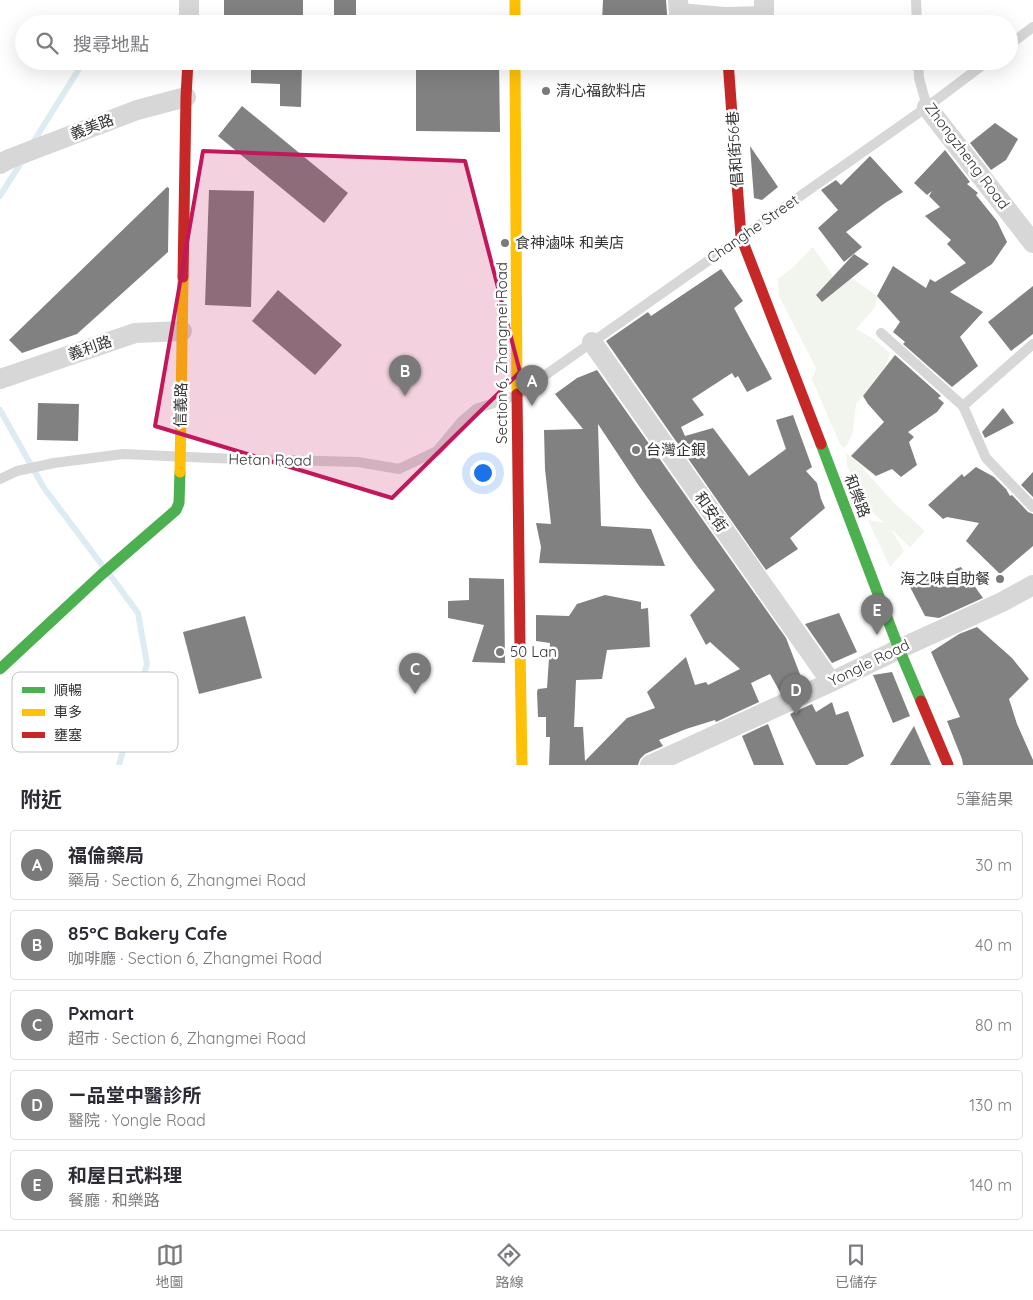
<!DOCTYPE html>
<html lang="zh-TW">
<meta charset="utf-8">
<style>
:root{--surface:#fff;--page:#f7f7f7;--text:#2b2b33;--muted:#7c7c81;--line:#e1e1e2;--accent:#7a7a7a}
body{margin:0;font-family:Quicksand,"Noto Sans TC",sans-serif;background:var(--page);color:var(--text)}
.you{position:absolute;left:482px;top:472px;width:18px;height:18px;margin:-12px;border:4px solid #fff;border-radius:50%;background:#1a73e8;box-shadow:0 0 0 8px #1a73e833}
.badge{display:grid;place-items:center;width:32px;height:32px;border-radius:50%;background:var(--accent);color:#fff;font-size:16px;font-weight:700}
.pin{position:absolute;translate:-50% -41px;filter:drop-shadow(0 1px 2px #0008)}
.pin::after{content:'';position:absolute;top:26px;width:18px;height:15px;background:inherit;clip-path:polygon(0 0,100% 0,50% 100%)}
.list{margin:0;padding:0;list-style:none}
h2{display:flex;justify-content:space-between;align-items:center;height:65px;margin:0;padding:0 20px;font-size:21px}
h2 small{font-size:16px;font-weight:400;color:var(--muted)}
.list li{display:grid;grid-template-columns:32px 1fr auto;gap:15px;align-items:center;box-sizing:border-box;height:70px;margin:0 10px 10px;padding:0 10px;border:1px solid var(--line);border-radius:5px}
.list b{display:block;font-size:19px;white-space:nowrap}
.list p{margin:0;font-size:16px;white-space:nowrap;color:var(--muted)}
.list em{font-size:16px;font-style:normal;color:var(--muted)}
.icon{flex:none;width:28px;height:28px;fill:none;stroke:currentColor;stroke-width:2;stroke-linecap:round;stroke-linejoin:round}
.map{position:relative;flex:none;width:1033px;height:765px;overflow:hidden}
.search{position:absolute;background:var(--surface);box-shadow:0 5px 20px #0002;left:15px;right:15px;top:15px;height:55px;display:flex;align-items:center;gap:12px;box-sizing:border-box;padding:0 18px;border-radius:28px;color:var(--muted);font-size:19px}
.sheet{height:465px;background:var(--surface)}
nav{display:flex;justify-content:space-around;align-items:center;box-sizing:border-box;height:70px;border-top:1px solid var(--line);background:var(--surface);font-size:14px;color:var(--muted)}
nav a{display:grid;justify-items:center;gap:2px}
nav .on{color:var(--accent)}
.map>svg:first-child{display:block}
</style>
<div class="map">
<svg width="1033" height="765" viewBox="0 0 1033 765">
<rect width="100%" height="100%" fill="#fff"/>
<g fill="#f1f5ed">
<path d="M813,247L833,276L835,291L852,278L877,296L875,307L856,329L872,338L890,353L884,369L856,404L853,432L847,445L843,448L839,442L812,379L816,368L779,296L778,279L792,268Z"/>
<path d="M846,453L856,461L895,504L925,531L910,547L891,529L904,551L890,567L868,520L885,523L867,508L847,465Z"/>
</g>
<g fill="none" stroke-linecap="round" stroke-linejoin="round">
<g stroke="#ddebf3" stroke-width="6">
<path d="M32,144L84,61"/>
<path d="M0,196L22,161"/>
<path d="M0,410L44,488L102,565"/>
<path d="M110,575L138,613L147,664L119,765"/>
</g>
</g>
<g fill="#818181">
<rect x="224" y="0" width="79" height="24"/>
<rect x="334" y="0" width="22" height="24"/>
<path d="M603,0H666L667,14L669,19L672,23L602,22Z"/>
<path d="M251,61H302L301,107L280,106V84L251,83Z"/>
<path d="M416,61H499L500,132L416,131Z"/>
<path d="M242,106L348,193L324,223L218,136Z"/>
<path d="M995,123L1018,139L1006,160L991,170L970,143Z"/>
<path d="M750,146L778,187L762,200L754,198Z"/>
<path d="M945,150L970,182L967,184L978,193L976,195L997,221L1007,242L992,264L950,292L983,312L960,337L978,366L952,387L903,344L905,342L893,332L900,322L877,296L893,266L926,288L930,279L935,282L966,263L947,244L951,240L925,216L940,207L929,196L932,191L927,195L914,183Z"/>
<path d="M870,156L903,192L885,203L846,232L862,247L844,262L818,228L838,210L821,190L836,180L841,185Z"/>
<path d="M167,187L169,188L168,252L77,334L22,353L9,340Z"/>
<path d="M209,190L254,191L251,307L205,305Z"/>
<path d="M854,254L869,264L822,302L816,295Z"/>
<path d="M721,269L743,301L734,308L772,379L747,392L738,376L735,378L732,373L692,399L704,415L681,427L685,436L713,428L749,476L786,449L776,420L793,415L812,467L806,471L817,483L821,499L825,508L790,538L798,549L766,570L606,341L648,312L651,316Z"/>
<path d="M1033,286V334L1011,351L988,322Z"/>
<path d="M278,290L342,345L315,375L252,321Z"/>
<path d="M895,355L941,396L938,398L944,403L937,412L908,432L914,437L909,442L917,465L901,477L892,469L876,476L851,456L884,422L868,404L863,396Z"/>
<path d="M597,370L786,638L803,682L780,692L770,674L751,683L759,702L716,722L715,720L686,729L659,740L663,746L645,754L640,759L638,765H549L550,737H546V717H538L537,692L538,689L547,688L550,643L536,641V615L569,616L577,604L605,595L641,602V609L648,608L650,647L607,650L602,679L576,680L574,727H583L585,761L627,718L655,708L647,692L686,657L695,685L706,682L708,685L740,669L710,642L706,645L690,615L715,590L695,564L639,486L598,424L601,526L651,529L665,566L539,563L541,547L536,523L551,524L545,469L544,430L583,429L555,394L577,378Z"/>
<path d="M38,403L79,404L78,441L37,440Z"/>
<path d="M1003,408L1014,423L985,438L982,432Z"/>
<path d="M976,467L994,477L1006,489L1010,496L1012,495L1028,512L1033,514V546L1000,574L966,541L979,523L947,517L943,519L928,505L962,474L964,477Z"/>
<path d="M1033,472V497L1021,485Z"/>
<path d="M961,567L983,598L939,618L925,616L909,585Z"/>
<path d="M469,578L504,579L505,663L472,662L484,625L448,618V601L469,600Z"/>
<path d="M839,613L857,652L832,663L805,624Z"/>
<path d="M245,616L262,678L199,694L183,632Z"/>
<path d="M977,627L1012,658L1029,679L1009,699L1017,724L1033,760V765H963L962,759L947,721L960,717L931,652L959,634Z"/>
<path d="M892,672L910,716L893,723L873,675Z"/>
<path d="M832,702L836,715L848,711L864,756L847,765H816L790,714L812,704L816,712Z"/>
<path d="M768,724L784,765H754L742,736Z"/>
<path d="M914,726L931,765H890Z"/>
</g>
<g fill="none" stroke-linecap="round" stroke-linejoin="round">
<g stroke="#d7d7d7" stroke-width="10">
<path d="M916,0L917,24"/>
<path d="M1009,45L1033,27"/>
<path d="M918,61L919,78L927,107"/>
<path d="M881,333L963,406L1033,344"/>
<path d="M963,406L986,458L1033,507"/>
<path d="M0,479L17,471L54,463L123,454L211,458L358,462L399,469L437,451L462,421L476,409L517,395L927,107L988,61"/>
</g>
<g stroke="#d7d7d7" stroke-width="20">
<path d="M678,0L679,13L725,17L764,16V0"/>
<path d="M189,24V0"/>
<path d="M927,107L1033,243"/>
<path d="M0,164L9,159L137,110L186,97"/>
<path d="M592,342L831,682"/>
<path d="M0,379L135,333L182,331"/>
<path d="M650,765L831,682L899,649L1002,602L1033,585"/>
</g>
<g stroke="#4caf50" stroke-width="11">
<path d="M821,444L899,649L921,701"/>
<path d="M0,669L101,575L176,510L179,503L180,472"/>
</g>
<g stroke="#ffc107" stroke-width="11">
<path d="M515,0V24"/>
<path d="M515,61L517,394"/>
<path d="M180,472L183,277"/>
<path d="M520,648L522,765"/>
</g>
<g stroke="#c62828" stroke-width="11">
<path d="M728,61L741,237L821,444"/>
<path d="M183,277L186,97L188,61"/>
<path d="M517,394L520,648"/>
<path d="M921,701L948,765"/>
</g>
</g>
<path fill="#c2185b" fill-opacity="0.2" stroke="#c2185b" stroke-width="4" stroke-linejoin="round" d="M203,151L465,161L520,372L392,498L155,426Z"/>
<g fill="#7a7a7a" stroke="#fff" stroke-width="2">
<circle cx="546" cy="91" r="5"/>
<circle cx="505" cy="243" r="5"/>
<circle cx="636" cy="450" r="5"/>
<circle cx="1000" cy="579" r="5"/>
<circle cx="500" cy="652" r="5"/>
</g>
<g text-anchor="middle" stroke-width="5" stroke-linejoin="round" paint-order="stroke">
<g font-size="15" fill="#333" stroke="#fff" text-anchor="start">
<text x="556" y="96">清心福飲料店</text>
<text x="515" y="248">食神滷味 和美店</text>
<text x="646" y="455">台灣企銀</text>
<text x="990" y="584" text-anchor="end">海之味自助餐</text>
<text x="510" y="657">50 Lan</text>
</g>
<g font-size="15" fill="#333" stroke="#fff">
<text transform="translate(92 127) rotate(-21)" y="5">義美路</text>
<text transform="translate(735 149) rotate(-94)" y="5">倡和街56巷</text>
<text transform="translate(967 156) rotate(53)" y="5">Zhongzheng Road</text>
<text transform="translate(753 229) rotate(-35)" y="5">Changhe Street</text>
<text transform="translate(90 348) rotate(-19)" y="5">義利路</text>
<text transform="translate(502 353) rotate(-90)" y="5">Section 6, Zhangmei Road</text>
<text transform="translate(181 405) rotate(-89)" y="5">信義路</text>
<text transform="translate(270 460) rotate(1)" y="5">Hetan Road</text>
<text transform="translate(857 496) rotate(69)" y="5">和樂路</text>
<text transform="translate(711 512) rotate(55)" y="5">和安街</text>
<text transform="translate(869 663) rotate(-26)" y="5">Yongle Road</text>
</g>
</g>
<rect x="12" y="672" width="166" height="80" rx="8" fill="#fff" stroke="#c2c2c2" stroke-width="1"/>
<rect x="22" y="687" width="23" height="6" fill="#4caf50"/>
<rect x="22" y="709" width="23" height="7" fill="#ffc107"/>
<rect x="22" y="732" width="23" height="6" fill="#c62828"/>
<g font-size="14" fill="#333">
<text x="54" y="695">順暢</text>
<text x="54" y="717">車多</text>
<text x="54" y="740">壅塞</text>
</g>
</svg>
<div class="you"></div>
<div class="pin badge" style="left:532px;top:406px">A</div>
<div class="pin badge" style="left:405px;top:396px">B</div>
<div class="pin badge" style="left:415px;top:694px">C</div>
<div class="pin badge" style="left:796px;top:715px">D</div>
<div class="pin badge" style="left:877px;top:635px">E</div>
<div class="search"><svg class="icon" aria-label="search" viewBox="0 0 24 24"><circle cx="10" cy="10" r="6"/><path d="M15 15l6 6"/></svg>搜尋地點</div>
</div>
<section class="sheet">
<h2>附近<small>5筆結果</small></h2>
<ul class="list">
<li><span class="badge">A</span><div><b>福倫藥局</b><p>藥局 · Section 6, Zhangmei Road</p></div><em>30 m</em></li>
<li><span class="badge">B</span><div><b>85°C Bakery Cafe</b><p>咖啡廳 · Section 6, Zhangmei Road</p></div><em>40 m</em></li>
<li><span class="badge">C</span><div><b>Pxmart</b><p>超市 · Section 6, Zhangmei Road</p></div><em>80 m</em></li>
<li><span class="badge">D</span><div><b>ㄧ品堂中醫診所</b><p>醫院 · Yongle Road</p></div><em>130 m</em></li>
<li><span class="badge">E</span><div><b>和屋日式料理</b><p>餐廳 · 和樂路</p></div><em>140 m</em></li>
</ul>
</section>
<nav>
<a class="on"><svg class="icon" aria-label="map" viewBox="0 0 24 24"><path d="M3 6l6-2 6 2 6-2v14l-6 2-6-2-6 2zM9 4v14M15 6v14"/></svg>地圖</a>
<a><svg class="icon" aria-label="directions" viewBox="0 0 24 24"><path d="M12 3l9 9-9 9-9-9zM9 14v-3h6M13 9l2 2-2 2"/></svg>路線</a>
<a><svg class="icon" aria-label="saved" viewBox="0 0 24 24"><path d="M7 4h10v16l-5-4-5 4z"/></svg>已儲存</a>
</nav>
